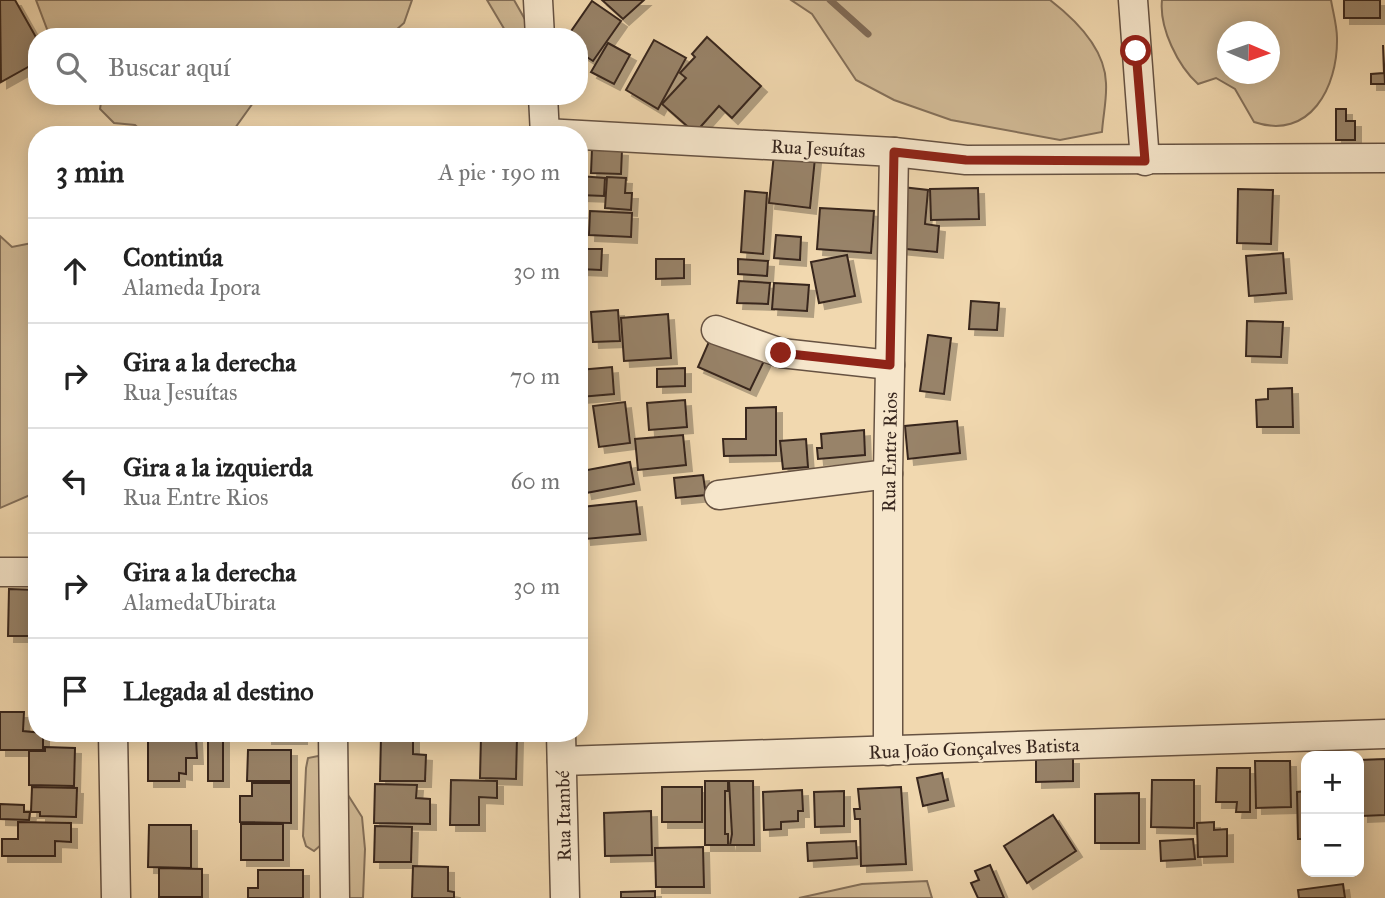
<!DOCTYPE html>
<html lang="es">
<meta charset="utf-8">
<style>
:root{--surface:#fff;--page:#f6f6f6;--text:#222;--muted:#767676;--line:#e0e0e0}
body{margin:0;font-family:"IM FELL Great Primer",serif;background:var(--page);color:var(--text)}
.controls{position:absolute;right:21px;bottom:21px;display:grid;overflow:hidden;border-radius:14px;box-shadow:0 4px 18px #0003}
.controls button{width:63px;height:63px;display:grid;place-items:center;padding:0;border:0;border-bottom:2px solid var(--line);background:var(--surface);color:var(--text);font:35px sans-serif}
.compass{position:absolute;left:1217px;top:21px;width:63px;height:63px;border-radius:50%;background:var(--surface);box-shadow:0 4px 18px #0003;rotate:92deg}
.stop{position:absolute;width:21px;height:21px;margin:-16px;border:5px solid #8f2418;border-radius:50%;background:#fff}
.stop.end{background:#8f2418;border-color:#fff;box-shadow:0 2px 7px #0008}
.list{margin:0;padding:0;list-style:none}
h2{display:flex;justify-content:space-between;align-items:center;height:91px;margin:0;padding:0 28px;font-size:30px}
h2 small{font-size:23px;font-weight:400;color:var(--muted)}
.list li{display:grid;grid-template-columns:46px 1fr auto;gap:21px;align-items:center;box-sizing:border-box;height:105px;padding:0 28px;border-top:2px solid var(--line)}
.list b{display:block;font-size:26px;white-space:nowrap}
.list p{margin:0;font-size:23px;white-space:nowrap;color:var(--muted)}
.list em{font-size:23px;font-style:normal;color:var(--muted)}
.icon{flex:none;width:38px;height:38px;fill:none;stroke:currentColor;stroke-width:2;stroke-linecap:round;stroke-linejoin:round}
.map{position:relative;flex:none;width:1385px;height:898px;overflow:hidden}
.search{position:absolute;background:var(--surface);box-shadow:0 4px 18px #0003;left:28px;top:28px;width:560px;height:77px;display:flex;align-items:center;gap:18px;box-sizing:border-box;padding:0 24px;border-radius:28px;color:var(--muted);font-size:26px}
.panel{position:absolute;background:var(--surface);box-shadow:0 4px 18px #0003;left:28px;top:126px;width:560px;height:616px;border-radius:28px}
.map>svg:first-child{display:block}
</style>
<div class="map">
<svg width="1385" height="898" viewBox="0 0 1385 898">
<defs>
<filter id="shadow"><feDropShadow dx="6" dy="6" stdDeviation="0" flood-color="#0004"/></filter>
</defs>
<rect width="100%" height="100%" fill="#f1d8af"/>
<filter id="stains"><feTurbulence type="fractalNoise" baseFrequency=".00286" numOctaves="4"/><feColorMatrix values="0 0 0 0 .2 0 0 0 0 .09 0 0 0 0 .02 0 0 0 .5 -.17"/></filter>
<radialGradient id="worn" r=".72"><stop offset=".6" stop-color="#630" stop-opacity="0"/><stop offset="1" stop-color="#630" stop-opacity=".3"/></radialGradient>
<g fill="#d1ba96" stroke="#84705a" stroke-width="2" fill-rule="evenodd">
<path d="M36,0H412L404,23L388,37H50Z"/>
<path d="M487,0H514L535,37H509Z"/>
<path d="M791,0H1050C1076,20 1105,48 1106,83C1107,99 1103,116 1102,132L1060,140L951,120L894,100L856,80L812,14Z"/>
<path d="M1162,0H1331C1333,12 1337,26 1337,38C1338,87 1310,141 1254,122L1235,89L1216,78L1198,84C1178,66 1159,28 1162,0ZM1228,32H1270V74H1228Z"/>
<path d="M102,96H267L253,103L230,135H146L135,125L114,123L100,109Z"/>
<path d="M0,236L12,247L37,242V492L0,508Z"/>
<path d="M318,756L327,762L362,817L365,849L363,898H338L322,844L314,851L306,846L303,836L306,768L308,758Z"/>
<path d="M927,881L932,898H799L862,884Z"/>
</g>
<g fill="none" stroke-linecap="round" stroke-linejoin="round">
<path stroke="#816c58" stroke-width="7" d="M830,0L868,34"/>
</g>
<g fill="#988369" stroke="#37261e" stroke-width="2" filter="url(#shadow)">
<path d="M0,0H15L37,39V62L1,82Z"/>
<path d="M602,0H644L623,19Z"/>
<rect x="1344" y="0" width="36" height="18"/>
<path d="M592,1L621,21L593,61L579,52V37H567Z"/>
<path d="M707,37L761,86L732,118L719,106L695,133L662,104L686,78L680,73L695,57L692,54Z"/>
<path d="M654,40L686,58L658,109L626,90Z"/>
<path d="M608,43L630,55L614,84L591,72Z"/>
<path d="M1383,45L1385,84H1371V74L1384,73Z"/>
<path d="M1336,109H1346V121H1355V140H1336Z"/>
<path d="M592,148L622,150L621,174L591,173Z"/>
<path d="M774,154L815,158L810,208L769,203Z"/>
<path d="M579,176L605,178L604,196L579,195Z"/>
<path d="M607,177L626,178L625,193H632L631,210L605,208Z"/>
<path d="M902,187L928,190L925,224L939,226L937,252L896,248Z"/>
<path d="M978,188L979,219L931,220L930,189Z"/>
<path d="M1238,189L1273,190L1271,244L1237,243Z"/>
<path d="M745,191L767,193L763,254L741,252Z"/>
<path d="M820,208L874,211L871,253L817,249Z"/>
<path d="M590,211L632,213L631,237L589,235Z"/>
<path d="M776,235L801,237L800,260L774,258Z"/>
<path d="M580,249H602L601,270L579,269Z"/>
<path d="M1283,253L1286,293L1249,296L1246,256Z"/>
<path d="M847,255L855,296L819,303L811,262Z"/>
<path d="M656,259H684V278L656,279Z"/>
<path d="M738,259L768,261L767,276L738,274Z"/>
<path d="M739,281L770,283L768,304L737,303Z"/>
<path d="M774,283L809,285L807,311L772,309Z"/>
<path d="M971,301L999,303L997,330L969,329Z"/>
<path d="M618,310L620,341L593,342L591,312Z"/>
<path d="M668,314L671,358L624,361L621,318Z"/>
<path d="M1247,321L1283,322L1281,357L1246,356Z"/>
<path d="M928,335L951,338L944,394L920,391Z"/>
<path d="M711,337L764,361L750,390L698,367Z"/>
<path d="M612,367L614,394L580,397L579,370Z"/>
<path d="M685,368V386L657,387V369Z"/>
<path d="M1292,388L1293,427H1257L1256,400L1268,399V389Z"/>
<path d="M685,400L687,427L649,430L647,403Z"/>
<path d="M625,402L630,443L599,447L593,406Z"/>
<path d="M776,407V455L724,456L723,439H746V408Z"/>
<path d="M957,421L960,453L908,459L905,426Z"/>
<path d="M864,430L865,455L818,459L817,448H822L821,434Z"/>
<path d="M683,435L686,465L638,470L635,439Z"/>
<path d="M806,439L808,467L783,469L780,441Z"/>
<path d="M630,462L634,484L586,493L582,471Z"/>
<path d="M703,475L706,495L676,498L674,478Z"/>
<path d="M636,501L640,534L585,539L582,507Z"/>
<path d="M9,589L37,590V636H8Z"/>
<path d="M0,712H24L23,731L43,733V750H0Z"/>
<rect x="266" y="733" width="35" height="5"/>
<path d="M381,736H413V754L426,755L425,781H380Z"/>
<path d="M481,736L517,737L516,779L480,778Z"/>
<path d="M148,737H196L197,758H186V774L179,773V781H148Z"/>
<rect x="208" y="737" width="15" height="44"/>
<path d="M45,747L75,748L74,786L29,785V751H45Z"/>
<path d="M248,750H291V781H247Z"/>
<path d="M1036,758H1073V781L1036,782Z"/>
<path d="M1385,759V815L1362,816V802H1359V760Z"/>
<path d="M1255,761H1290L1291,807L1256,808Z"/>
<path d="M1217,768H1250V812H1236L1237,802H1216Z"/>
<path d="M942,773L948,800L923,806L917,778Z"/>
<path d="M451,780L497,781V798L479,797V825H450Z"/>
<path d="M1152,780H1194V828L1151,827Z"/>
<path d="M705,781H728V791H725V834H728V845H705Z"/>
<path d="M729,781H753L754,845H730L732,834Z"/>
<path d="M252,783H291V823L240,822V796H252Z"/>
<path d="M375,784L417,785L416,798L430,799V824L374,823Z"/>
<path d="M32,787L77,788L76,817L40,816V812H31Z"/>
<rect x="662" y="787" width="40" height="35"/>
<path d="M901,787L906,864L861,866L860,819H855L854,809H860L858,789Z"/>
<path d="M802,790L803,811H798V821L781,822V829L764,830L763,792Z"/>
<path d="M844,791V826L815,827L814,792Z"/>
<path d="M1306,791V839H1298L1297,792Z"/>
<path d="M1139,793V843H1095V794Z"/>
<path d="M0,804L24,805V812H30L29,820L0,819Z"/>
<path d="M651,811L652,855L605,856L604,813Z"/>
<path d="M1053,815L1076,851L1027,883L1004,846Z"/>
<path d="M18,822L71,823V842L55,841V856H2V839H18Z"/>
<path d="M1214,822V830L1227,829V856L1198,857L1197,823Z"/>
<rect x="241" y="824" width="42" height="36"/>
<path d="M149,825H191V868L148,867Z"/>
<path d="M375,826L412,827L411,862H374Z"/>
<path d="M1193,839L1195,859L1161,861L1160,841Z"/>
<path d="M856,841L857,858L808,861L807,843Z"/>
<path d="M703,847L704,887H656L655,848Z"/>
<path d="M990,865L1004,898H978L971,883L979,880L975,871Z"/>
<path d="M413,866L448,867V891L454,892V898H412Z"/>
<path d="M159,868L202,869V897H159Z"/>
<path d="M258,870H303V898H248V888H258Z"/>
<path d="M1343,884L1345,898H1299L1298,890Z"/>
<path d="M655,891V898H621V892Z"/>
</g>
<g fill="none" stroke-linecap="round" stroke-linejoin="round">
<g stroke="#665242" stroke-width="31">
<g id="street">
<path d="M538,0L540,37"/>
<path d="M1133,0L1145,161"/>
<path d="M543,96L545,135"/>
<path d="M545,133L894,152L966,160L1385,158"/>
<path d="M716,330L781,353L890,365"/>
<path d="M719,495L888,474"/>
<path d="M0,572H37"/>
<path d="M113,733L116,898"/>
<path d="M333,733L335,898"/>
<path d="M561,733L565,898"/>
<path d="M888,751V474L894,152"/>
<path d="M562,761L1385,734"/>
</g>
</g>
<use href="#street" stroke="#f6e6cb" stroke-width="28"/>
</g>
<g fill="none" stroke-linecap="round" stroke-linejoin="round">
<path stroke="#8f2418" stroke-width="9" d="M781,353L890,365L894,152L966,160L1145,161L1136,51"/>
</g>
<g text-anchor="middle" stroke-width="5" stroke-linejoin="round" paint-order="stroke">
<g font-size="19" fill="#37261e" stroke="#f6e6cb">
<text transform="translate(818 148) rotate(3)" y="7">Rua Jesuítas</text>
<text transform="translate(889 452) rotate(-89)" y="7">Rua Entre Rios</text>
<text transform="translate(974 748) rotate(-2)" y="7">Rua João Gonçalves Batista</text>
<text transform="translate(563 816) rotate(-91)" y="7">Rua Itambé</text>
</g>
</g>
<rect width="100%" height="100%" filter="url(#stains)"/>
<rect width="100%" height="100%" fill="url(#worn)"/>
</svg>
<div class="controls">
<button>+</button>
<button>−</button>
</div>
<svg class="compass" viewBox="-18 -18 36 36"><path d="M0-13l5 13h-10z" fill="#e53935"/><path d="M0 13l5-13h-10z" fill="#767676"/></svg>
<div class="stop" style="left:1136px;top:51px"></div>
<div class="stop end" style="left:781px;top:353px"></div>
<div class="search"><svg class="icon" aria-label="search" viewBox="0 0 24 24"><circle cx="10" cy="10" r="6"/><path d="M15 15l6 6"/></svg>Buscar aquí</div>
<section class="panel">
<h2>3 min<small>A pie · 190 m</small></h2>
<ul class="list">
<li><svg class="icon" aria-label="ahead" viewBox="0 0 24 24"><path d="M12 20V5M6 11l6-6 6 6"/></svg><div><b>Continúa</b><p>Alameda Ipora</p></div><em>30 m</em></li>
<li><svg class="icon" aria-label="right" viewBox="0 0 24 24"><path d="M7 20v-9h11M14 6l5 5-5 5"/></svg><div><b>Gira a la derecha</b><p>Rua Jesuítas</p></div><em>70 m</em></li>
<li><svg class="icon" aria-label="left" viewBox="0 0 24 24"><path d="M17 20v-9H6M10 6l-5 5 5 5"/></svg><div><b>Gira a la izquierda</b><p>Rua Entre Rios</p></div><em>60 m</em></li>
<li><svg class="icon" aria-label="right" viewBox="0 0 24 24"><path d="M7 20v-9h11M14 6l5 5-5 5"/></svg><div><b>Gira a la derecha</b><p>AlamedaUbirata</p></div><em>30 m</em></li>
<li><svg class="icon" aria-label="arrive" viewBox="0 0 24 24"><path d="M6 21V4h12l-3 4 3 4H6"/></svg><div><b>Llegada al destino</b></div></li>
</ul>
</section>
</div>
